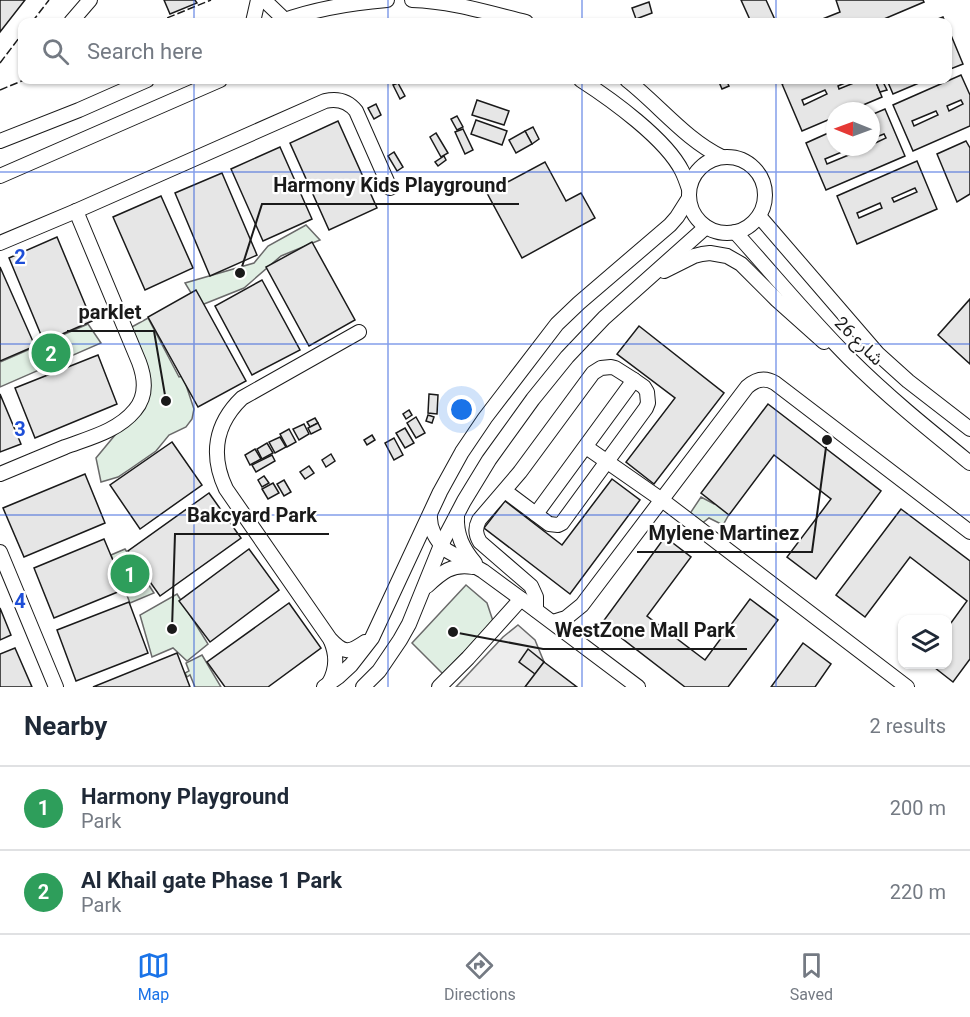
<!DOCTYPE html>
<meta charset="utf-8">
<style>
:root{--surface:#fff;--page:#f2f2f3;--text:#1f2937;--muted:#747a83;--line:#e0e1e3;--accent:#1a73e8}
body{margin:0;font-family:Roboto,"Noto Sans Arabic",sans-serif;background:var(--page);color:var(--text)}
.controls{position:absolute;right:18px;bottom:18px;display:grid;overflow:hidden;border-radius:12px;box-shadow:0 2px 4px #0004}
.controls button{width:54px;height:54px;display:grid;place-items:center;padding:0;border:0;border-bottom:2px solid var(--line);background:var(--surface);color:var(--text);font:30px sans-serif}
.compass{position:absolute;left:826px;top:102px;width:54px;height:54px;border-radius:50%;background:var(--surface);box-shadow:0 2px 4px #0004;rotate:271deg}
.you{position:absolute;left:462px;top:410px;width:21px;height:21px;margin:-15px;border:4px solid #fff;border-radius:50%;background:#1a73e8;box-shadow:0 0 0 9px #1a73e833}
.badge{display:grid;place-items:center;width:39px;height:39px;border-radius:50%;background:var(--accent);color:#fff;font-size:20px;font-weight:700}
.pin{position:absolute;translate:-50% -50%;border:3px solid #fff;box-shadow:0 2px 6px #0006}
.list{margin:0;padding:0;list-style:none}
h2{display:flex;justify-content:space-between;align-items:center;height:78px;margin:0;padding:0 24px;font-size:26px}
h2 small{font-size:20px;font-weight:400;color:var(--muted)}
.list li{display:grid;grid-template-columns:39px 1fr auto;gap:18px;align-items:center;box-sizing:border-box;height:84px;padding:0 24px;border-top:2px solid var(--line)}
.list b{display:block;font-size:22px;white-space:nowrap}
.list p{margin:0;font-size:20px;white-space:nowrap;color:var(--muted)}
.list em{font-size:20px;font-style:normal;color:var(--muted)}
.icon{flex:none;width:33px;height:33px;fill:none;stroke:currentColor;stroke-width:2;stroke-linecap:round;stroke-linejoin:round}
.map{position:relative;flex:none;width:970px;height:687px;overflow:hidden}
.search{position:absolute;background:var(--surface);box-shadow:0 2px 4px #0004;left:18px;right:18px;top:18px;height:66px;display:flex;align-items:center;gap:15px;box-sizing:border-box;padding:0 21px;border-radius:12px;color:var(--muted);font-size:22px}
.sheet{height:246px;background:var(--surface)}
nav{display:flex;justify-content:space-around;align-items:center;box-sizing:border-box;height:84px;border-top:2px solid var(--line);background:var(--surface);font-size:16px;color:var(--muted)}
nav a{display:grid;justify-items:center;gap:3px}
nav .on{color:var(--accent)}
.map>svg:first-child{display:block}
</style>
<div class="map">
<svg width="970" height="687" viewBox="0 0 970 687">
<rect width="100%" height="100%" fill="#fff"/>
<g fill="#e0efe3" stroke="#6a6a6a" stroke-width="1.5">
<path d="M306,225L320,240L281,256L244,288L199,306L185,283L254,263L268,246Z"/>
<path d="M148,318L179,377L183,376L194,409L192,419L186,427L169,435L156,451L130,469L118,477L101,482L96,458L135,411L145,393L130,328Z"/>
<path d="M88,324L101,343L0,387V362Z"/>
<path d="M701,497L714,504L722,501L732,509L723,525L709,518L701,524L689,515Z"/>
<path d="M125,549L154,593L130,603L111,555Z"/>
<path d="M466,585L487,603L493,621L443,674L412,643Z"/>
<path d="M177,594L208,644L187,661L173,648L152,657L140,615Z"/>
<path d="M202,655L221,687H195L190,675L187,677L185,673L189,671L186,663Z"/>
</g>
<path fill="#ededed" stroke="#6a6a6a" stroke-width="1.5" d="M518,625L535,640L544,662L525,687H456L503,637Z"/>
<g fill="#e6e6e6" stroke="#1a1a1a" stroke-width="1.5" fill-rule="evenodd">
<path d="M0,0H25L0,32Z"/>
<path d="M164,0H195L197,3L170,14Z"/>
<path d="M741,0H766L776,22H751Z"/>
<path d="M836,0H923L924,2L877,22H815L840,12Z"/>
<path d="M649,2L652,13L636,19L632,8Z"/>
<path d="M943,17L945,22H930Z"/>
<path d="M948,28L963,64L948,70Z"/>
<path d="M961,75L970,95V126L913,151L893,105ZM961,100L963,104L949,111L947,106ZM936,111L938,115L914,126L912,121Z"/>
<path d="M726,80L729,86L722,89L719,82Z"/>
<path d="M792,80H852L838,86L839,89L861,80H875L882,97L849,111H835V117L802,131L782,84ZM825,90L827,94L804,105L802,100Z"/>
<path d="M875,80H882L887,90L880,92Z"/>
<path d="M887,80H926L893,94Z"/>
<path d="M398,83L405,96L400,99L393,85Z"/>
<path d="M477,100L509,111L504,125L472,115Z"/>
<path d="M376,104L381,115L374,119L368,108Z"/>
<path d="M885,109L905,156L826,190L806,143L835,130V147H861L862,149L871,147V145L886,138L884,134L871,139V115ZM849,149L851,154L827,164L825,159Z"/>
<path d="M457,116L463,127L457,130L451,119Z"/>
<path d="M476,120L507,131L502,145L471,134Z"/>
<path d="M338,121L377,208L329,230L290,143Z"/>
<path d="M533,127L539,139L532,144L525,131Z"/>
<path d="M463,129L473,150L465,154L455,132Z"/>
<path d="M525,131L532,144L516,153L509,140Z"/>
<path d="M436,133L448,153L441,157L430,137Z"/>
<path d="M966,141L970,148V194L957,202L937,154Z"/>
<path d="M280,147L312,219L263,241L231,169Z"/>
<path d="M394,152L403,167L397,171L388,156Z"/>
<path d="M444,156L446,160L438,166L435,162Z"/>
<path d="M917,161L937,209L857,244L837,196ZM915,188L917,192L894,202L892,198ZM880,203L882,208L859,218L857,213Z"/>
<path d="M545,162L566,201L581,193L595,218L522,258L487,193Z"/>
<path d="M222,173L257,255L210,276L175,193Z"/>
<path d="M161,196L193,268L145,290L113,217Z"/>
<path d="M57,237L92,321L44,342L9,258Z"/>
<path d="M312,242L355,320L309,346L266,267Z"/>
<path d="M0,267L35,346L0,361Z"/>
<path d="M262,280L300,350L252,375L215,306Z"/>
<path d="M196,290L246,381L198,407L148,317Z"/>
<path d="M970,299V364L938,335Z"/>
<path d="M639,326L724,393L654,484L626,462L675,398L617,354Z"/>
<path d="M98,355L117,404L35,438L15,388Z"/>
<path d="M0,394L21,444L0,452Z"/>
<path d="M429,394L438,395L437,414L428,413Z"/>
<path d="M768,404L881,491L816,579L787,557L831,499L774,455L729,515L701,493Z"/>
<path d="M409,410L412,415L406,419L403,414Z"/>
<path d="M428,415L434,417L432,423L426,421Z"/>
<path d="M416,417L425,433L416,438L407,423Z"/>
<path d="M315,418L318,423L310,427L307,422Z"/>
<path d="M318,423L321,429L311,434L308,428Z"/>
<path d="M304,424L309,434L299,440L293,429Z"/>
<path d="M405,428L414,443L405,448L396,433Z"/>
<path d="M289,429L296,442L287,447L280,434Z"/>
<path d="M372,435L375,440L367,445L364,440Z"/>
<path d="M280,437L286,447L275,453L269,442Z"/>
<path d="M394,438L403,455L394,460L385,443Z"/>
<path d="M172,442L202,485L140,529L110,485Z"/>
<path d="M267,443L273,453L262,459L257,449Z"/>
<path d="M255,449L261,459L250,465L245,455Z"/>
<path d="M331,454L335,461L326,467L322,460Z"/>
<path d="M272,455L275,461L256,472L252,465Z"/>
<path d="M309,466L314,473L305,479L300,472Z"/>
<path d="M85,474L105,523L24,557L3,508Z"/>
<path d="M264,476L269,483L262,487L258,480Z"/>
<path d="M612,479L640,500L570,594L484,528L505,501L562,545Z"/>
<path d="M284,480L291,492L284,496L277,484Z"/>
<path d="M273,483L279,493L268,499L262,489Z"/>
<path d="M209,493L241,538L160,596L128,551Z"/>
<path d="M901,509L970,561V659L953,682L930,664H948V627L967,601L910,557L865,617L836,595Z"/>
<path d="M665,537L691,557L647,616L705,660L750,599L778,620L728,687H685L602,623Z"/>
<path d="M104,539L125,589L54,618L34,568Z"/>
<path d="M249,549L279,590L210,642L179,601Z"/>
<path d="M129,602L148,653L76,681L57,630Z"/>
<path d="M289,603L321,648L268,687H225L207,662Z"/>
<path d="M0,608L11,635L0,640Z"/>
<path d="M803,643L831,664L815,687H771Z"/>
<path d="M15,648L32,687H0V654Z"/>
<path d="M528,649L544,662L535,674L519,662Z"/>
<path d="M177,653L190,687H93Z"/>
<path d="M544,662L577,687H525Z"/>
</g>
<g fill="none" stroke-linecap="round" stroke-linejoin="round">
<g stroke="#1a1a1a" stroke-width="16">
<g id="minor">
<path d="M264,0L285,20"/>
<path d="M412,0C451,1 489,13 526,22"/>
<path d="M71,22L90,0"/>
<path d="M253,22L258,0"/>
<path d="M279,22C314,9 350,3 387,0"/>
<path d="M581,80C612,100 666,139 682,171C685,177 687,183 689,189"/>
<path d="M627,80C659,105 686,140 722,157"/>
<path d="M0,141L79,110L147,80"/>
<circle cx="727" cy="195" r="38"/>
<path d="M0,176L220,80"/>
<path d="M759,216L878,354L908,381L970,429"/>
<path d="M735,232C773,274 809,318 849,358C887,396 928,429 970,463"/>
<path d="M0,243L76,211L325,101C338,98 348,101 356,111L390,188"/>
<path d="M664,271L694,256L702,254L710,253L727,256L741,264L777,300L824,342"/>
<path d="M359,332L242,398C215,424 210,455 226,489L330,639C344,654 349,653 365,642"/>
<path d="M586,447L662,500L907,687"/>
<path d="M0,474C22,465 43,456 65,447C89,438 118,431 135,410C147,396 145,378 139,362L76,211"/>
<path d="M505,491L549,524L558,525L562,523L646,408L648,403L647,392L644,387L634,380L615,368L611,367L601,368L593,373L520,472L479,520C475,528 475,534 480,542L531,586L536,597V610"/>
<path d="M536,514L634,380"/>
<path d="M430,515C429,529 436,540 446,550L483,571L521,599L638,687"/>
<path d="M457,516C456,535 463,549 475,563"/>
<path d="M0,552L56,687"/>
<path d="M427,586C441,573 452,563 473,567"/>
<path d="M553,622L566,618L582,605L747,387C756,379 765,377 775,383L970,532"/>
<path d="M329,683C337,669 337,655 331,641"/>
<path d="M324,687L338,677L351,665L372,638L440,492L462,452L485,418L557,324L579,303L670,225L677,217L689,198"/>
<path d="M363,687L379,671L400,640L409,624L441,545L464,501L489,460L533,399L567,357L604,318L706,227"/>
<path d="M439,687L468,658L521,599"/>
</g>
</g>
<use href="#minor" stroke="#fff" stroke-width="14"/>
<g stroke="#1a1a1a" stroke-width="1.5" stroke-dasharray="8 3" stroke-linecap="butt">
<path d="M32,22L49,0"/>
<path d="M157,22L211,0"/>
<path d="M0,63L22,34"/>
<path d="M0,90L24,80"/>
</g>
</g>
<path fill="none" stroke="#1d4ed8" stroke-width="1.5" stroke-opacity="0.55" d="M194,0V22M388,0V22M582,0V22M776,0V22M194,80V687M388,80V687M582,80V687M776,80V687M0,172H970M0,344H970M0,515H970"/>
<g text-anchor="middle" stroke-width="4.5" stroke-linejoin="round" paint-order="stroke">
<g font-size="18" fill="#1a1a1a" stroke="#fff">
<text transform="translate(859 341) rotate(45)" y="6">شارع 26</text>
</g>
</g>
<g font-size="20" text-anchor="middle" font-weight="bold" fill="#1d4ed8" stroke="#fff" stroke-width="4.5" stroke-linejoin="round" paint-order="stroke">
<text x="20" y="264">2</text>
<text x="20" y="436">3</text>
<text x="20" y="608">4</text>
</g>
<path fill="none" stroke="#1a1a1a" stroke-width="2" d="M240 273L262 204H519M166 401L154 331H67M172 629L175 534H329M827 440L812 552H637M453 632L543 649H747"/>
<g fill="#1a1a1a" stroke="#fff" stroke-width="2">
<circle cx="240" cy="273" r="6"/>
<circle cx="166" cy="401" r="6"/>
<circle cx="172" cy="629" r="6"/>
<circle cx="827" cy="440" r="6"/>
<circle cx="453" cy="632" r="6"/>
</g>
<g font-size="20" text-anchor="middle" font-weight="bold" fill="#1a1a1a" stroke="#fff" stroke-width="4.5" stroke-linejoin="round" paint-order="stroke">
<text x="390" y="192">Harmony Kids Playground</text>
<text x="110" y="319">parklet</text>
<text x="252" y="522">Bakcyard Park</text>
<text x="724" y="540">Mylene Martinez</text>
<text x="645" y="637">WestZone Mall Park</text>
</g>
</svg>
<div class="controls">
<button><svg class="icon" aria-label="layers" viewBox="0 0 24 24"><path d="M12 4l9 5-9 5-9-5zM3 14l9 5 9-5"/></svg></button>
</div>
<svg class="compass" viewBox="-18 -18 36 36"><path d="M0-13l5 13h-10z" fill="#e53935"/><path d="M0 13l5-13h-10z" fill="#747a83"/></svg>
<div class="you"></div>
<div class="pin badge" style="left:130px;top:574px;background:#2e9e5b">1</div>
<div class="pin badge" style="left:51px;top:353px;background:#2e9e5b">2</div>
<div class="search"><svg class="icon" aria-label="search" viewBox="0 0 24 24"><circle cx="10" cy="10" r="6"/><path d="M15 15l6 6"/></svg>Search here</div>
</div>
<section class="sheet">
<h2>Nearby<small>2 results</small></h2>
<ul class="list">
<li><span class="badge" style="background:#2e9e5b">1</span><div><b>Harmony Playground</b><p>Park</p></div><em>200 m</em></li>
<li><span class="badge" style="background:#2e9e5b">2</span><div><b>Al Khail gate Phase 1 Park</b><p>Park</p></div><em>220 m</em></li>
</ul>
</section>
<nav>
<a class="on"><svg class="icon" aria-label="map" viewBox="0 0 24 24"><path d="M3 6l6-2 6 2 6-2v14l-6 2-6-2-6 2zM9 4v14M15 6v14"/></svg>Map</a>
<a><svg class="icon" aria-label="directions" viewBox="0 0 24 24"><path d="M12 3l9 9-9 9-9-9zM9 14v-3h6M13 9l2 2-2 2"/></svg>Directions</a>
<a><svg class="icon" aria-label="saved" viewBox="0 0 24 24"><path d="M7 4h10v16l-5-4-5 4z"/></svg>Saved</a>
</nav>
